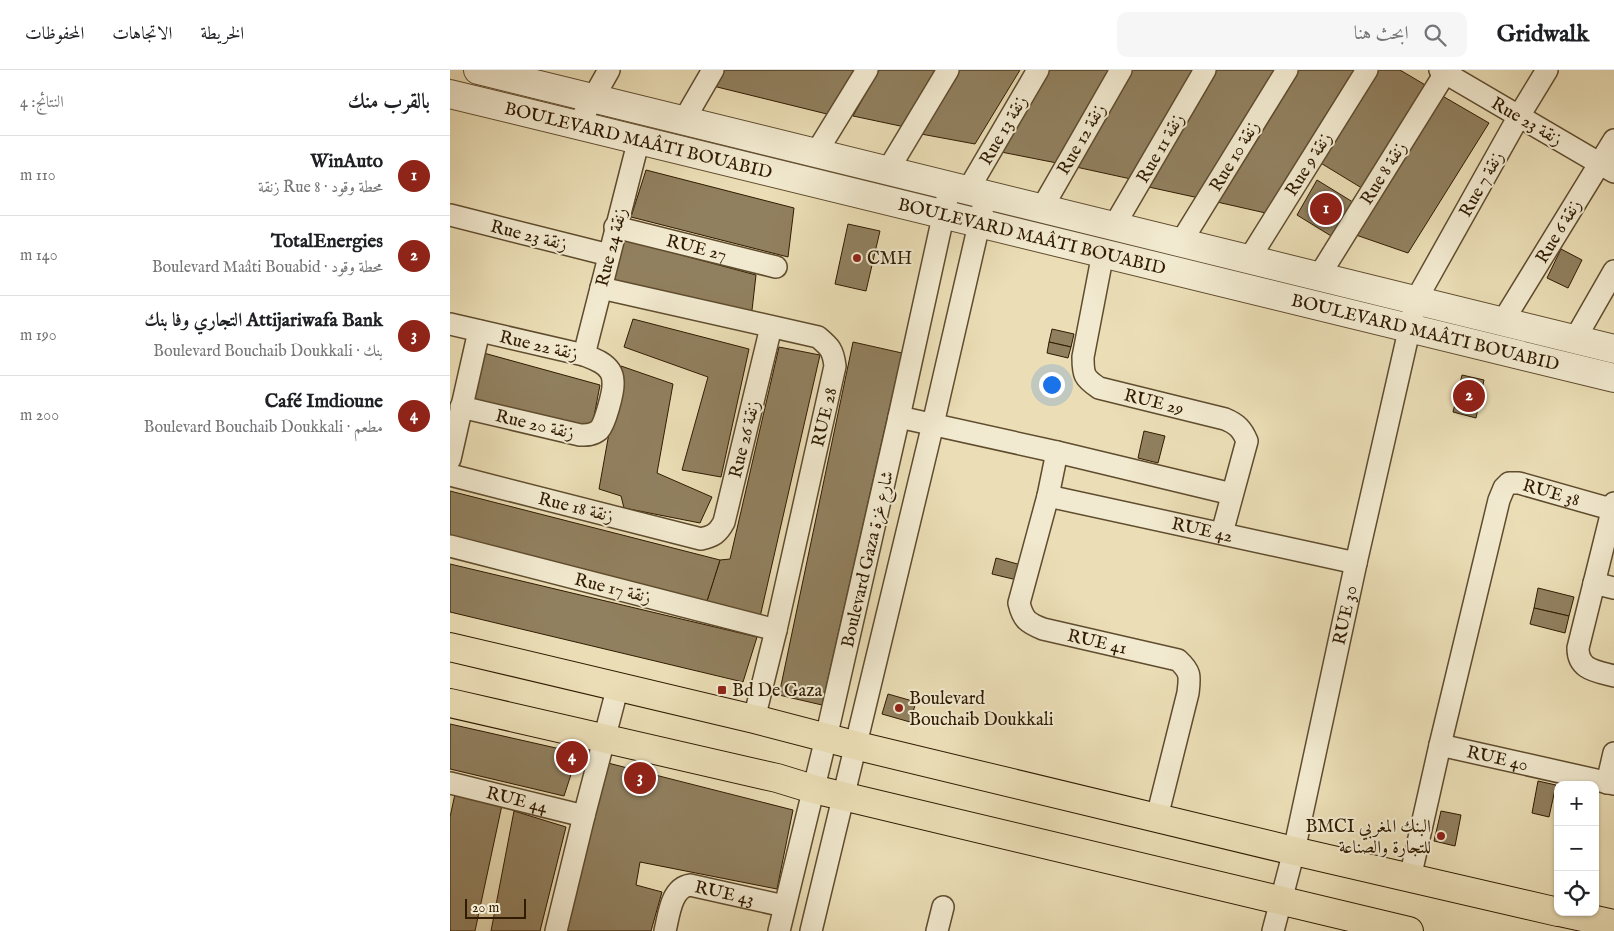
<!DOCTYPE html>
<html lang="ar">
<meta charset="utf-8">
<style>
:root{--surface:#fff;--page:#f6f6f6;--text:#202124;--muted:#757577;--line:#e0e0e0;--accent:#8f2418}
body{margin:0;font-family:"IM FELL English",Amiri,serif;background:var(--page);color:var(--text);direction:rtl}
.controls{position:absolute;right:15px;bottom:15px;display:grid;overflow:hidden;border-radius:10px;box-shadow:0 1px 4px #0004}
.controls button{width:45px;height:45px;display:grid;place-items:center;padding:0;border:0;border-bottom:1px solid var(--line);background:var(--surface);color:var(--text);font:25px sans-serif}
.scale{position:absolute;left:15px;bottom:12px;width:61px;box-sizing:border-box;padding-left:5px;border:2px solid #301b01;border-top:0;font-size:14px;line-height:18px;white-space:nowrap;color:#301b01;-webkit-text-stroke:4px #f2ead0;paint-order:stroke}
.you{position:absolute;left:601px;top:314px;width:18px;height:18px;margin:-12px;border:4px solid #fff;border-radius:50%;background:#1a73e8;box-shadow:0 0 0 8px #1a73e833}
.badge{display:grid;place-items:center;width:32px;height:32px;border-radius:50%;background:var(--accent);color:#fff;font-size:16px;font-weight:700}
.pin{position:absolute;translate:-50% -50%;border:2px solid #fff;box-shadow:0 1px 5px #0006}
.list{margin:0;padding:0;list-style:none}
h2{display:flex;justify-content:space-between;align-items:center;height:65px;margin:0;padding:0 20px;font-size:21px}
h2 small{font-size:16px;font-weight:400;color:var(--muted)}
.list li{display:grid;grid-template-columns:32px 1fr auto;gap:15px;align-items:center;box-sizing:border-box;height:80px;padding:0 20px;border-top:1px solid var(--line)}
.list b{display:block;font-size:19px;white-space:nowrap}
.list p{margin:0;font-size:16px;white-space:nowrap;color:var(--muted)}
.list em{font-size:16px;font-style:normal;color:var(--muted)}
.icon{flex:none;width:28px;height:28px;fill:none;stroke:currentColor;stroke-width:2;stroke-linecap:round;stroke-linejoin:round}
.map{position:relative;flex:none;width:1164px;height:861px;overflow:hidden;direction:ltr}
header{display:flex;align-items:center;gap:30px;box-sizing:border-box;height:70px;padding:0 25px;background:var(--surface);border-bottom:1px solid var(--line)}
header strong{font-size:24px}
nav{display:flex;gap:28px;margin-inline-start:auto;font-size:18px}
.search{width:350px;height:45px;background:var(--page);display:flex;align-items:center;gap:12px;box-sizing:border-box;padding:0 18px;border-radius:10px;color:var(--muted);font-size:19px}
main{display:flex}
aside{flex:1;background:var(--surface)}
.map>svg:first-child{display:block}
</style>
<header>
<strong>Gridwalk</strong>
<div class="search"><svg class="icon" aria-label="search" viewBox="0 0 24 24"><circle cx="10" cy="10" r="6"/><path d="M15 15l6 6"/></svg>ابحث هنا</div>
<nav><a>الخريطة</a><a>الاتجاهات</a><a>المحفوظات</a></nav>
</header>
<main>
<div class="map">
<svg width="1164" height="861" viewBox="0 0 1164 861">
<rect width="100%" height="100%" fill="#ebdeb6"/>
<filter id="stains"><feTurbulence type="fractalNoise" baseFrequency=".004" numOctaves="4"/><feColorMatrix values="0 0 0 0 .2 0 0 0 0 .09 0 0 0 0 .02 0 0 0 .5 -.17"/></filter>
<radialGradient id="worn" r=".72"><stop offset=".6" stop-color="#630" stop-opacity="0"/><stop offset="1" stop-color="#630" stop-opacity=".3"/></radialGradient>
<g fill="#91805f" stroke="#301b01">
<path d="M273,0H409L381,45L263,16Z"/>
<path d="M429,0H490L455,57L403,46Z"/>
<path d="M509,0H570L525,74L471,64Z"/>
<path d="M594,0H667L612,94L546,81Z"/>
<path d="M682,0H747L681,109L626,97Z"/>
<path d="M764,0H827L749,128L694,116Z"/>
<path d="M844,0H907L820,144L767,132Z"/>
<path d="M924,0H950L977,16L915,120L869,92Z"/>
<path d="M989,24L1039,53L958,183L906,165Z"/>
<path d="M196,100L344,138L338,187L181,147Z"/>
<path d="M867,110L906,134L886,169L847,145Z"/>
<path d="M398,154L430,161L416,221L385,214Z"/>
<path d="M172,169L306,205L301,249L155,215Z"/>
<path d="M1111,179L1132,190L1118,218L1097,208Z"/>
<path d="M183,249L299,279L271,407L232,400L258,307L174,277Z"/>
<path d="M602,259L624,264L621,277L599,272Z"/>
<path d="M403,272L452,283L372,635L329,625Z"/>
<path d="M599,272L621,277L618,288L597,283Z"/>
<path d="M329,277L370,285L310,547L257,531L270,490L280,489Z"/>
<path d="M30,282L150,315L142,357L24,330Z"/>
<path d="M171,296L223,314L207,403L262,427L250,453L174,438L171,426L149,419Z"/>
<path d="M1012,305L1034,310L1026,348L1003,342Z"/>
<path d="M694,361L715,366L708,393L688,388Z"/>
<path d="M0,421L270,490L257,531L0,465Z"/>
<path d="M546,488L571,495L567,510L542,504Z"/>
<path d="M0,494L307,567L293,612L0,542Z"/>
<path d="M1088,518L1124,527L1119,546L1084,538Z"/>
<path d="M1084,538L1119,546L1115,563L1080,554Z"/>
<path d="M438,624L466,632L460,652L432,644Z"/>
<path d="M0,654L128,683L114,726L0,699Z"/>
<path d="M158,693L343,740L327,819L190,792L186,815L212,822L201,861H115Z"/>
<path d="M1088,711L1106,715L1099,747L1082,743Z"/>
<path d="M5,724L52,735L25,861H0V747Z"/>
<path d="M64,741L116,757L90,861H41Z"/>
<path d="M991,741L1011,745L1005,776L984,771Z"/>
</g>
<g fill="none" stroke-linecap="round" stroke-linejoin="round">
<g stroke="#5f4c2e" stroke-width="24">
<g id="minor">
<path d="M990,0L1164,102"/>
<path d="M234,50L263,0"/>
<path d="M128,55L159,0"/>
<path d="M366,83L417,0"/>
<path d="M438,100L498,0"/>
<path d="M518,120L588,0"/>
<path d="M592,138L671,0"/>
<path d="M0,145L159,185"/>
<path d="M664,156L755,0"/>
<path id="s1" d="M165,157L326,197"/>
<path d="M731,172L837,0"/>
<path id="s2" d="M653,183L633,287C633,305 634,308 649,318L775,349C787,354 792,359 797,371L772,463"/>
<path d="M799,189L917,0"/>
<path d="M869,206L997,0"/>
<path d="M151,218L368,267C380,277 383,280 385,296L326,560L304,649"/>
<path d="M1053,251L1164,70"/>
<path d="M0,254L134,285C144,289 154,292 160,301C162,304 163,309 163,312C164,321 155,354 149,360C143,365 137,365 130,365L11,337"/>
<path d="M1125,269L1164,201"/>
<path d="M134,285L189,69"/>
<path d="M449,347L607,382L782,424"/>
<path id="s3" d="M607,382L598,426L569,533C573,550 578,553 593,559L728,590C741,602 740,606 738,623L707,747"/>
<path d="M0,389L29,261"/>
<path d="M0,405L251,469C264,466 268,463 274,452L321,257"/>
<path id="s4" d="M598,426L906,493"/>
<path d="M1164,433L1128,578C1128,600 1146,601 1164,606"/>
<path d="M0,476L326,560"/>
<path d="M1144,513L1164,518"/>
<path id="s5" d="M990,675L1164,714"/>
<path id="s6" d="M0,713L134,746"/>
<path d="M1157,713L1164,683"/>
<path id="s7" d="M960,808L990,675L1049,430L1054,418L1059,413H1069L1164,440"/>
<path d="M106,861L134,746L168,616"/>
<path id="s8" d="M215,861C219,845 221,818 240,815L334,836"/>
<path d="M329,861L376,668L449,347L500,115"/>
<path d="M361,861L483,354L536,124"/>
<path d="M487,861L493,837"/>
<path id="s9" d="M823,861L844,781L906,493L966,230L1069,46L1097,0"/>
</g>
</g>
<g stroke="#5f4c2e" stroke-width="30">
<g id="tertiary">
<path d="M28,0L1164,279"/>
<path id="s10" d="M0,24L1164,308"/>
</g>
</g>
<g stroke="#301b01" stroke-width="30">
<g id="primary">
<path d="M0,577L304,649L404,675L844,781L1108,842"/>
<path d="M0,633L327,708L363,719L959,861"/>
<path d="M1110,842L1164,854"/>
</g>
</g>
<use href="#minor" stroke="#f2ead0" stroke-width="21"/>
<use href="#tertiary" stroke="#f2ead0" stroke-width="28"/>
<use href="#primary" stroke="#ebdeb6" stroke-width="28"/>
</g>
<g fill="#8f2418" stroke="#f2ead0" stroke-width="2">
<circle cx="407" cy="188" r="5"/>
<rect x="267" y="615" width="10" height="10" rx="2.5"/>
<circle cx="449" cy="638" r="5"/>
<circle cx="991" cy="766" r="5"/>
</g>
<g text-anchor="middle" stroke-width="4" stroke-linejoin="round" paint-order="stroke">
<g font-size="18" fill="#301b01" stroke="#f2ead0">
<text transform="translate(1077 51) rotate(30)" y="6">Rue 23 زنقة</text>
<text transform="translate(553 60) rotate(-60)" y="6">Rue 13 زنقة</text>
<text dy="6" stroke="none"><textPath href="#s10" startOffset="194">BOULEVARD MAÂTI BOUABID</textPath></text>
<text transform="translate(631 69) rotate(-60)" y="6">Rue 12 زنقة</text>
<text transform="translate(710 78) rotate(-60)" y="6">Rue 11 زنقة</text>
<text transform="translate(784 86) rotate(-59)" y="6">Rue 10 زنقة</text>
<text transform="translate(858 94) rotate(-58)" y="6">Rue 9 زنقة</text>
<text transform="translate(933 103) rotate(-58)" y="6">Rue 8 زنقة</text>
<text transform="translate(1031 114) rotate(-61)" y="6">Rue 7 زنقة</text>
<text transform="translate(1108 161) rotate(-59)" y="6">Rue 6 زنقة</text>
<text transform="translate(79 165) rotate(14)" y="6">Rue 23 زنقة</text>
<text dy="6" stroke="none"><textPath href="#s10" startOffset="599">BOULEVARD MAÂTI BOUABID</textPath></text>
<text transform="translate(161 177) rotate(-76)" y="6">Rue 24 زنقة</text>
<text dy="6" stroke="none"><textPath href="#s1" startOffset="84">RUE 27</textPath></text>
<text dy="6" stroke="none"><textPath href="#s10" startOffset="1004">BOULEVARD MAÂTI BOUABID</textPath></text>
<text transform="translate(89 275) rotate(13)" y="6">Rue 22 زنقة</text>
<text dy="6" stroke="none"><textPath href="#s2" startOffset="200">RUE 29</textPath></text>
<text transform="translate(374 347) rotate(-77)" y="6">RUE 28</text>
<text transform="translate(85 354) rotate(13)" y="6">Rue 20 زنقة</text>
<text transform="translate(294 369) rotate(-76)" y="6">Rue 26 زنقة</text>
<text dy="6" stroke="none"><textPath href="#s7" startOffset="452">RUE 38</textPath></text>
<text transform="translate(126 437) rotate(14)" y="6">Rue 18 زنقة</text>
<text dy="6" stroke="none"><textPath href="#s4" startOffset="158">RUE 42</textPath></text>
<text transform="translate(417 489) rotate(-77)" y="6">Boulevard Gaza شارع غزة</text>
<text transform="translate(163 518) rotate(14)" y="6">Rue 17 زنقة</text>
<text dy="6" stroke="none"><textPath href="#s9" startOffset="324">RUE 30</textPath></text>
<text dy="6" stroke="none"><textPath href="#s3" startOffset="249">RUE 41</textPath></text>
<text dy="6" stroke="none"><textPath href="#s5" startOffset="59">RUE 40</textPath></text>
<text dy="6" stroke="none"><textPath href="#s6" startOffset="69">RUE 44</textPath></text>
<text dy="6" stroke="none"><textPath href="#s8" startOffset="91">RUE 43</textPath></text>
</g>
<g font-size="18" fill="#301b01" stroke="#f2ead0" text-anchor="start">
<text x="417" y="194">CMH</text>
<text x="282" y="626">Bd De Gaza</text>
<text x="459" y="634">Boulevard<tspan x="459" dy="21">Bouchaib Doukkali</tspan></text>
<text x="981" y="762" text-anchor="end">BMCI البنك المغربي<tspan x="981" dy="21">للتجارة والصناعة</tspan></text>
</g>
</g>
<rect width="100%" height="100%" filter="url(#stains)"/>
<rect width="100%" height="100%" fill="url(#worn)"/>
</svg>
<div class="controls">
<button>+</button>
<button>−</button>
<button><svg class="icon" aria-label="locate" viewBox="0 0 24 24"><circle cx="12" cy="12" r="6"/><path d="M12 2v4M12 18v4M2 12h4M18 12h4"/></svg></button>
</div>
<div class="scale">20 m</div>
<div class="you"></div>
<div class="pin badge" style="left:876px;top:139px">1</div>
<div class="pin badge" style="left:1019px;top:326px">2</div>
<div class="pin badge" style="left:190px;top:708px">3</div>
<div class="pin badge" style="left:122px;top:687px">4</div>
</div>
<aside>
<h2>بالقرب منك<small>النتائج: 4</small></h2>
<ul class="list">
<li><span class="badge">1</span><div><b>WinAuto</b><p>محطة وقود · Rue 8 زنقة</p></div><em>110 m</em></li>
<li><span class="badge">2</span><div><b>TotalEnergies</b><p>محطة وقود · Boulevard Maâti Bouabid</p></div><em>140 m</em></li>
<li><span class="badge">3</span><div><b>Attijariwafa Bank التجاري وفا بنك</b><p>بنك · Boulevard Bouchaib Doukkali</p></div><em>190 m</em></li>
<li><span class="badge">4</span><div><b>Café Imdioune</b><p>مطعم · Boulevard Bouchaib Doukkali</p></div><em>200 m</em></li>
</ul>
</aside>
</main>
